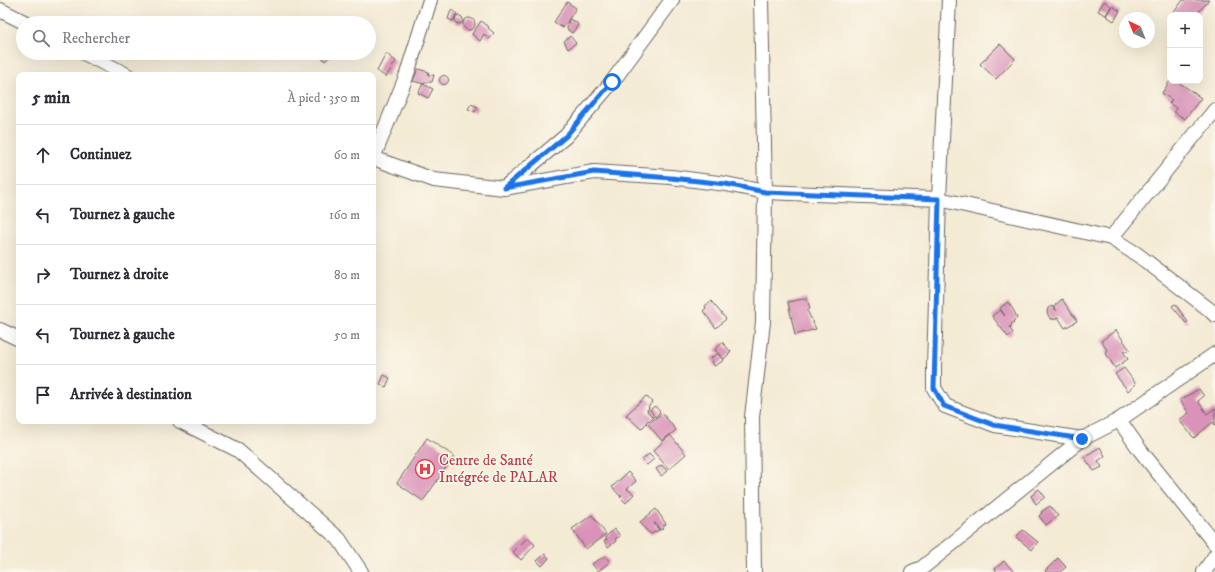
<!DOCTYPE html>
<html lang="fr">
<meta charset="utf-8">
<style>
:root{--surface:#fff;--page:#f7f7f7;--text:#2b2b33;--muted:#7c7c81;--line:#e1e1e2}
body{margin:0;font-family:"IM FELL DW Pica",serif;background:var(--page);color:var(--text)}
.controls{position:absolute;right:12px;top:12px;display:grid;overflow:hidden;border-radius:8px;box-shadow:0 4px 16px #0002}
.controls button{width:36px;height:36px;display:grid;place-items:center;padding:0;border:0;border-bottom:1px solid var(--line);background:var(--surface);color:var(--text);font:20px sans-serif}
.compass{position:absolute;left:1119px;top:12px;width:36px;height:36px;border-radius:50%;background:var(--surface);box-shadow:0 4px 16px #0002;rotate:317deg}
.stop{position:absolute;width:12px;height:12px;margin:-9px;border:3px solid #1a73e8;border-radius:50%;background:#fff}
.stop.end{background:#1a73e8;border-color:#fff;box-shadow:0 1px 4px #0008}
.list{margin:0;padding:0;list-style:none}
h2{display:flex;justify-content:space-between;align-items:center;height:52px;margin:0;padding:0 16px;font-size:17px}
h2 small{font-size:13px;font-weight:400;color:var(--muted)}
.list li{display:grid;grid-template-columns:26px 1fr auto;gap:12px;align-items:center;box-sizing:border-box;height:60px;padding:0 16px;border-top:1px solid var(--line)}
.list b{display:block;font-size:15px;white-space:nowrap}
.list em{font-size:13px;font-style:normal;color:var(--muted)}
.icon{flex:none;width:22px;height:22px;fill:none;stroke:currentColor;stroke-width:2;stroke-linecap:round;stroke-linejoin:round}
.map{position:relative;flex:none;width:1215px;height:572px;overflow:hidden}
.search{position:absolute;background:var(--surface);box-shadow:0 4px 16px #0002;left:16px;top:16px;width:360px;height:44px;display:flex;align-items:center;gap:10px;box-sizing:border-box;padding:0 14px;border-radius:22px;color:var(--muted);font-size:15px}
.panel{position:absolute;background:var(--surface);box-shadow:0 4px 16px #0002;left:16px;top:72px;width:360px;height:352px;border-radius:8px}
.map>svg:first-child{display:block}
</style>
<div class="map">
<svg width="1215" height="572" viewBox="0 0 1215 572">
<rect width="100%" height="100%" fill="#fbf7ec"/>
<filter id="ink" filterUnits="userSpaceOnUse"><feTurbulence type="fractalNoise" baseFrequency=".025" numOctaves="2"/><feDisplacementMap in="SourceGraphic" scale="8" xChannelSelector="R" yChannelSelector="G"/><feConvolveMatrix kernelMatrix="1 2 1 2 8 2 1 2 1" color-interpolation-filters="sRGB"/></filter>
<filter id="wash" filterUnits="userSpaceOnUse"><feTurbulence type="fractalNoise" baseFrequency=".012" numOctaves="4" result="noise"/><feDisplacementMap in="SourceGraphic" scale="16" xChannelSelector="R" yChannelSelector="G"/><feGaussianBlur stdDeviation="0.9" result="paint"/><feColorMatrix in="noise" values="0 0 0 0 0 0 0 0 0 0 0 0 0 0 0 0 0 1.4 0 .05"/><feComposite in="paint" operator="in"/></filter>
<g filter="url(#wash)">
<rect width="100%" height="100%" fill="#f4ebd5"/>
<g id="blocks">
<g fill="#da92b8">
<path d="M1183,0H1209L1196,15H1172Z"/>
<path d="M1104,1L1111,6L1106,15L1098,11Z"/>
<path d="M567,2L576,8L563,28L554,22Z"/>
<path d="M1112,6L1120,11L1114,21L1106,16Z"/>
<path d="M451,10L457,13L453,21L448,19Z"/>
<circle cx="459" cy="20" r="4"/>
<circle cx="469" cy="24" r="6"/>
<path d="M569,19L576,22L578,25L572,33L567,29Z"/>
<path d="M481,21L489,27L488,28L494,33L489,39L484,34L480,41L472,34Z"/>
<path d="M570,36L576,43L568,49L564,41Z"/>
<path d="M1000,44L1015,59L996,79L980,64Z"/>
<path d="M318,53H334L325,61Z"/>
<path d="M386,54H388L390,57L396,61L386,77L377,71Z"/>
<path d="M418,69L429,72L428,75H434L432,82H424V84L413,81Z"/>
<circle cx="444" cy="80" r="4.5"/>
<path d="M1170,81H1177L1201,98L1185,119L1174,112L1176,108L1169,103L1172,100L1162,93Z"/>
<path d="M423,84L433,89L428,98L418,93Z"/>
<path d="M471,104L478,107L475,112L468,109Z"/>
<path d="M807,298L810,309L807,310L816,329L795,335L788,302Z"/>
<path d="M1062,299L1077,321L1065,328L1058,317L1054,320L1053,318L1051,320L1047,313L1048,308L1052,306L1057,311L1054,306Z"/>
<path d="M711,301L726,319L716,328L703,311L706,308L705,306Z"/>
<path d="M1008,302L1014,311L1017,318L1013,321L1014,322L1011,324L1012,326L1009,327L1013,333L1008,337L992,316L1000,310L1005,316L1000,308Z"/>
<path d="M1175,304L1188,322L1186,323L1172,306Z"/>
<path d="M1116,330L1130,350L1125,352L1122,350L1128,359L1115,368L1105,352L1107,350L1101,341Z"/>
<path d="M722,342L731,352L724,359L715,350Z"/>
<path d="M717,354L724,360L718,364L714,366L711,358Z"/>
<path d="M1124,368L1136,384L1128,391L1115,374Z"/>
<path d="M384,375L390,378L386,387L380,384Z"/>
<path d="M1199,389L1204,396L1198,401L1207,414L1215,408V425L1213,422L1194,438L1179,420L1189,413L1180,400Z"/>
<path d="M646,396L652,402L648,407L649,408L647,411L653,417L649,421L648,420L646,422L647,423L641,429L626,415Z"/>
<path d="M655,406L660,412L655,417L650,410Z"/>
<path d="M662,413L676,430L662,441L648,424Z"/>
<path d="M670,435L686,454L669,469L653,451Z"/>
<path d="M427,438L454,456L423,501L397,483Z"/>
<path d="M1100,447L1105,456L1098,461L1102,467L1094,471L1084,457Z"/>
<path d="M649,454L654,459L647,465L642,460Z"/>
<path d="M662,465L667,471L661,476L656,469Z"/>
<path d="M628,472L636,481L627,489L634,494L626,503L620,497L622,495L620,496L612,487Z"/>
<path d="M1039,489L1045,497L1036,504L1031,496Z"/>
<path d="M1050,506L1058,516L1046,525L1039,516L1042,513L1041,512Z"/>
<path d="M656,509L666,524L663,526L662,529L660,530L655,523H654L659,530L651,534L646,530L640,522Z"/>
<path d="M592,515L606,534L586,549L572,529Z"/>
<path d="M615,529L620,536L617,538H615L616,541L608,547L604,541L607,540L605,537Z"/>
<path d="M1023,530L1038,542L1032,550L1016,537Z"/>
<path d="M528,537L535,545L521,560L513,552Z"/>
<path d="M545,554L549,558L542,566L537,561Z"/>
<path d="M605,556L610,562L598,571L592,564Z"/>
<path d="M1058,558L1066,567L1060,572H1046L1045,571Z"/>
<path d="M1004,561L1014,572H997L995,569Z"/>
</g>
</g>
</g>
<g filter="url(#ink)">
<use href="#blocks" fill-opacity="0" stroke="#68645d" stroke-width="1"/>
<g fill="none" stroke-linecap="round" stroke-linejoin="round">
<g stroke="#68645d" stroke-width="16">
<g id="minor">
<path d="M430,0L406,77L373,158L434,180L504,188L594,172L671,177L726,184L765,192L939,199L1111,238L1138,255L1210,310L1215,315"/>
<path d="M949,0L939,199L934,368V388L945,406L995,425L1082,439L1119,420L1215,354"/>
<path d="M0,10L26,23"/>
<path d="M84,53L127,75"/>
<path d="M504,188L566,136L612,82L672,0"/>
<path d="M1111,238L1215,110"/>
<path d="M0,330L19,339"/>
<path d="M1119,420L1140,450L1215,544"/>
<path d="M180,421L238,450L339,539L361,572"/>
<path d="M754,572L752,417L763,322L765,192L761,0"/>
<path d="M912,572L922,568L1082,439"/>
<path d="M1204,572L1215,556"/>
</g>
</g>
<use href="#minor" stroke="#fff" stroke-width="14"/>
</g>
</g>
<g fill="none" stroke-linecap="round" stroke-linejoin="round" filter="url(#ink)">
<path stroke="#1a73e8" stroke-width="5" d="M612,82L566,136L504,188L594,172L671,178L726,184L765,192L939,199L934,388L944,406L994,425L1082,439"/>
</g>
<defs>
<g id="hospital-ring" transform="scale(1)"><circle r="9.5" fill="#fbf7ec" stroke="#e0444e" stroke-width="1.5"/><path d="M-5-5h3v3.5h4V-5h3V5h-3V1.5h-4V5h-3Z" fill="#e0444e"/></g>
</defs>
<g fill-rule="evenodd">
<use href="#hospital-ring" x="425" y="469"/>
</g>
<g text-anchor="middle" stroke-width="3" stroke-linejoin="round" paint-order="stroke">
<g font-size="15" fill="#be3a42" stroke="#fbf7ec" text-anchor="start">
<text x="439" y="465">Centre de Santé<tspan x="439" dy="17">Intégrée de PALAR</tspan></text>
</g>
</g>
</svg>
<div class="controls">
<button>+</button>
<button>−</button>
</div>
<svg class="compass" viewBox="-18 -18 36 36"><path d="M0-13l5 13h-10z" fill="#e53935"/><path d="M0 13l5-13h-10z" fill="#7c7c81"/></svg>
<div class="stop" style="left:612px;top:82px"></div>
<div class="stop end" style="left:1082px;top:439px"></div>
<div class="search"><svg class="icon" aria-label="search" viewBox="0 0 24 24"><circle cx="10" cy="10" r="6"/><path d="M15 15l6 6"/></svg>Rechercher</div>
<section class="panel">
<h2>5 min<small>À pied · 350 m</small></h2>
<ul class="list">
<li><svg class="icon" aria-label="ahead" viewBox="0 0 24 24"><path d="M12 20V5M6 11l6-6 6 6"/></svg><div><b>Continuez</b></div><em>60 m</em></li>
<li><svg class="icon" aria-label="left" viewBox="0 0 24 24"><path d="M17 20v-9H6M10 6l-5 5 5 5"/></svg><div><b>Tournez à gauche</b></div><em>160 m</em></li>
<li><svg class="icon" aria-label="right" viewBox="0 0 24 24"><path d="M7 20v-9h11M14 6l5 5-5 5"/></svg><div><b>Tournez à droite</b></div><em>80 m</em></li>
<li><svg class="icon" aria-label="left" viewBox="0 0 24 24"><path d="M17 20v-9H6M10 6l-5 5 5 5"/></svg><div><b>Tournez à gauche</b></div><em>50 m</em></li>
<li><svg class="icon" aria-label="arrive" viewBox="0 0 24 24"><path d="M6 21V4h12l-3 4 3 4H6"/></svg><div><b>Arrivée à destination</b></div></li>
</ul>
</section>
</div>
